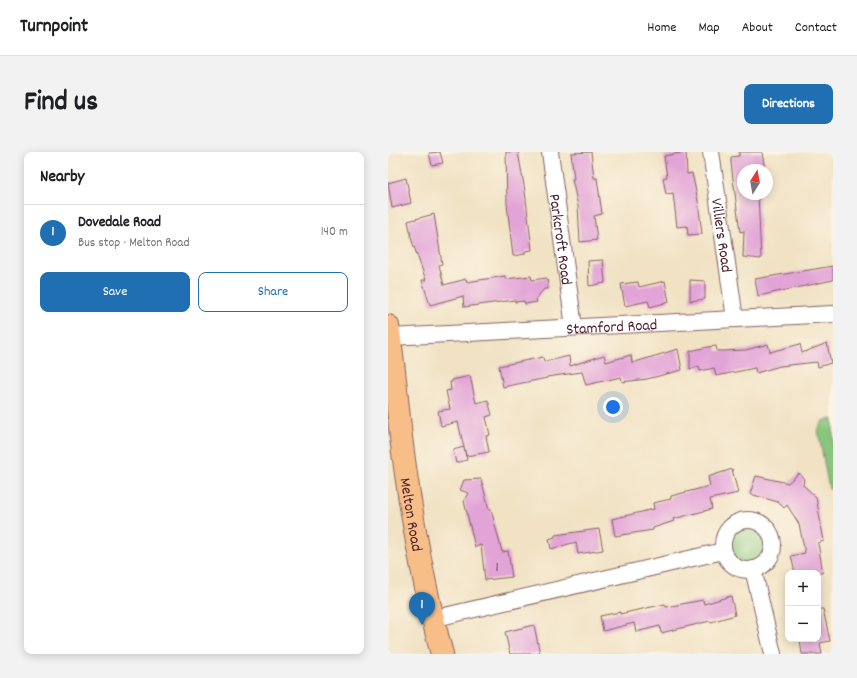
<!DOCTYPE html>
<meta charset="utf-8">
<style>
:root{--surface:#fff;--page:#f2f2f2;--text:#202124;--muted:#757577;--line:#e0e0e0;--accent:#1f6fb2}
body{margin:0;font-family:Dekko,sans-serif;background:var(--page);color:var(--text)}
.controls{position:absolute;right:12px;bottom:12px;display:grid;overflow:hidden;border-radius:8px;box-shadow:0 2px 10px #0003}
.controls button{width:36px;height:36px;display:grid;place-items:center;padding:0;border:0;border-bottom:1px solid var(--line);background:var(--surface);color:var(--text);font:20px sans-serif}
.compass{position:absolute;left:349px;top:12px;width:36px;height:36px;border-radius:50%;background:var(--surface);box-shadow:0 2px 10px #0003;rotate:11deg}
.you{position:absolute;left:225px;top:255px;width:14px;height:14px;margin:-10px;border:3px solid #fff;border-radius:50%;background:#1a73e8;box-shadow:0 0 0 6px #1a73e833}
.badge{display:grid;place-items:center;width:26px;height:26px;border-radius:50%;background:var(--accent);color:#fff;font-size:13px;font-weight:700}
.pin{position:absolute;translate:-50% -33px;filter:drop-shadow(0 1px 2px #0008)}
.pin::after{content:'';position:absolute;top:21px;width:14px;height:12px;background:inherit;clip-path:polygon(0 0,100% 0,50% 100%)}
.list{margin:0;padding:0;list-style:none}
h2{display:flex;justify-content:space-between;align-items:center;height:52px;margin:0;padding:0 16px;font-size:17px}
h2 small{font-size:13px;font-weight:400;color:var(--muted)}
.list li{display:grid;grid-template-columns:26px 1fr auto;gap:12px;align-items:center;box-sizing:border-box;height:56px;padding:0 16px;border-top:1px solid var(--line)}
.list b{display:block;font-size:15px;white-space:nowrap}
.list p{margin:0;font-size:13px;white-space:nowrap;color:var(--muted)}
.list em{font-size:13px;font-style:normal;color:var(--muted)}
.actions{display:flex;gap:8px;padding:12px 16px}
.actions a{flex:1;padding:9px 0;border:1px solid var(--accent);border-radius:8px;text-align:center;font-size:14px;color:var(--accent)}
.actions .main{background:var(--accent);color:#fff}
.map{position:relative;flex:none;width:445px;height:502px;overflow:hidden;border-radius:8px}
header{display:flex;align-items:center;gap:24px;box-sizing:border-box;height:56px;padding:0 20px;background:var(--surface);border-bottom:1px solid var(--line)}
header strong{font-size:19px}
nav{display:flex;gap:22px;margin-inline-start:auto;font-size:14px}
.intro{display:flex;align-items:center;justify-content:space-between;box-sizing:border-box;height:96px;padding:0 24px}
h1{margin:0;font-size:28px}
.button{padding:10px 18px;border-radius:8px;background:var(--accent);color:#fff;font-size:14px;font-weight:700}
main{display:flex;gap:24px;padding:0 24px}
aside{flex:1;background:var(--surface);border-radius:8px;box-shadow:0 2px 10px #0003}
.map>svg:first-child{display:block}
</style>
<header>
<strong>Turnpoint</strong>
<nav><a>Home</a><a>Map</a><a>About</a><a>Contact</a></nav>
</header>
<div class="intro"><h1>Find us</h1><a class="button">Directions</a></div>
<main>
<aside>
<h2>Nearby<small></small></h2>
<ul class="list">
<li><span class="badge">1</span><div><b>Dovedale Road</b><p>Bus stop · Melton Road</p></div><em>140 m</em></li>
</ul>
<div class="actions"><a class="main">Save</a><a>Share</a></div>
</aside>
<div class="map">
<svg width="445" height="502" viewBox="0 0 445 502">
<rect width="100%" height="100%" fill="#fcf5e5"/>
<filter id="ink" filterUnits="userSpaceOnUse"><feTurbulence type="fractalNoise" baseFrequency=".025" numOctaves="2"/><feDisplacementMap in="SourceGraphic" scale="8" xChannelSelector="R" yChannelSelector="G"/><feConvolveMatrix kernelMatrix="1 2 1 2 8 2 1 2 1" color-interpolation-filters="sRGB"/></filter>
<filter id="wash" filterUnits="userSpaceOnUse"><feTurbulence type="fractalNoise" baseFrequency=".012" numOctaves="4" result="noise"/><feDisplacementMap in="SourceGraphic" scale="16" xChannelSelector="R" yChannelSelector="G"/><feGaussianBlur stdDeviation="0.9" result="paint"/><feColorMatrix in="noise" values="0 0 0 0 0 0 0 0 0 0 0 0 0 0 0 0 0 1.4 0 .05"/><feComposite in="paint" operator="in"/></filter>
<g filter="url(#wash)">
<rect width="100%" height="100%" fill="#f1e2c4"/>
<g fill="#88c67d" stroke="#697254">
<path d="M445,267V336L441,337L430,278L435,269Z"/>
<circle cx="359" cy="394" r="18"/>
</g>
<g id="blocks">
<g fill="#e2a3d7">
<path d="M52,0L55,11L44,13L41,1Z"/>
<path d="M118,0H130L137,39L144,98L137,99V102L125,104L119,52Z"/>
<path d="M203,0L206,26H209L214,62L206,64L209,88L192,90L190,54L184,27H186L183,1Z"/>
<path d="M298,0L299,22L304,21L310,49L314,82L300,83L299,74L289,75L285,41L278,42L275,26L279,25L276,4Z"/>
<path d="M351,0H374L377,18H355V42H370L373,107L355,105L356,79L352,80L343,11V5L351,4Z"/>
<path d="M18,26L23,51L4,56L0,31Z"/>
<path d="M46,62L54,112L51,113L56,133L78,127L79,130L117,124L118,127L143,124L144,128L159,126L160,137H156L148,147L149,150L137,152L136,149L127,150V148L76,155L75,144L42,153L34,128H38L24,89L20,69Z"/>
<path d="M215,108L217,131L201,134L200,109Z"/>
<path d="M445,114V128L370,144L367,127Z"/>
<path d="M302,128L317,129V147L302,149Z"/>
<path d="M277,129L281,150L262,155L260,149L237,154L233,132L250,130L251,135Z"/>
<path d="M439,191L443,211L430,215L429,210L392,214L368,221L367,216L328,224L326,216L312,219L311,214L302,217V199L320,195L328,194L329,199H335L358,198L380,192L382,200L412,192L414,201Z"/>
<path d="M290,197L294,218L259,227L234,230L233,225L198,233L194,220L159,225V226L115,235L111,214L155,205L156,210L181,204L182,214L216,203L218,210L243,203L244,211Z"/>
<path d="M82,224L88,251L100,248L104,263L98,265L102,283L98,284L101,300L78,304L70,270L53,274L50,259L62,257L58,239L63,238L62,230H64V228Z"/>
<path d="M76,295L79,308L68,311L65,298Z"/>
<path d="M344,317L350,341L322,347L324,357L285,367L286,369L265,376V378L227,384L224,367L266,357L265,351L283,347V344L322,334L320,325Z"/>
<path d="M411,321L416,327L415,333L428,345L436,389L430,391L435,421H407L403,404L417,401L411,372L399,353L396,356L390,350L362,342L368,324L400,331Z"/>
<path d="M93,327L101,357H103L114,400L120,399L124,425L97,428L93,393L87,395L76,349L80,341L72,338L76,328Z"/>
<path d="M211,377L215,398L190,402L188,390L163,397L161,387L167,385V383Z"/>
<path d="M343,444L347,463L323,470L322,469L273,481L272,474L248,480L246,471L215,479L212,464L232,460V462L277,452L278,455L315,448L316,452Z"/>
<path d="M430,457H435L442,489L432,491L434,502H414L412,487H430Z"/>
<path d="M146,473L152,502H122L117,480Z"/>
</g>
</g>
</g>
<g filter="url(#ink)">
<use href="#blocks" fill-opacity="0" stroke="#846361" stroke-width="1"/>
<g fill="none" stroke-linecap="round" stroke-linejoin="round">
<g stroke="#846361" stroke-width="18">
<g id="minor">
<path id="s1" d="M162,0L186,175"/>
<path id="s2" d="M323,0L347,167"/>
<path id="s3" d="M2,185L445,162"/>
<circle cx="360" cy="393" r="25"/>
<path d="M365,417L385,502"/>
<path d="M44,467L335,399"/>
</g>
</g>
<g stroke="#846361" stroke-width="24">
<g id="primary">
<path id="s4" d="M0,174C6,211 9,248 13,285C22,356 35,433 54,502"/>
</g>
</g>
<use href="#minor" stroke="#fff" stroke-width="16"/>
<use href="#primary" stroke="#f7be87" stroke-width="22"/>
</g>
</g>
<g text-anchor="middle" stroke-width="4" stroke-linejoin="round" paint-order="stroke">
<g font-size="14" fill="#704056">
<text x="109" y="419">1</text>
</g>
<g font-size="16" fill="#4a1f2b" stroke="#fcf5e5">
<text dy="6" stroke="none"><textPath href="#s2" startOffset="84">Villiers Road</textPath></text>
<text dy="6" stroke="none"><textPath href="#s1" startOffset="88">Parkcroft Road</textPath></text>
<text dy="6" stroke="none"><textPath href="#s3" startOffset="222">Stamford Road</textPath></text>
<text dy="6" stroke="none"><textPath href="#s4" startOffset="190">Melton Road</textPath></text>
</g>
</g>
</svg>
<div class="controls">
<button>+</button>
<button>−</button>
</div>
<svg class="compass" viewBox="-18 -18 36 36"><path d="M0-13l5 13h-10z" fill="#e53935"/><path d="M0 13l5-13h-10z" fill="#757577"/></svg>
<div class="you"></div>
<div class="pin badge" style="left:34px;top:473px">1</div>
</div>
</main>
